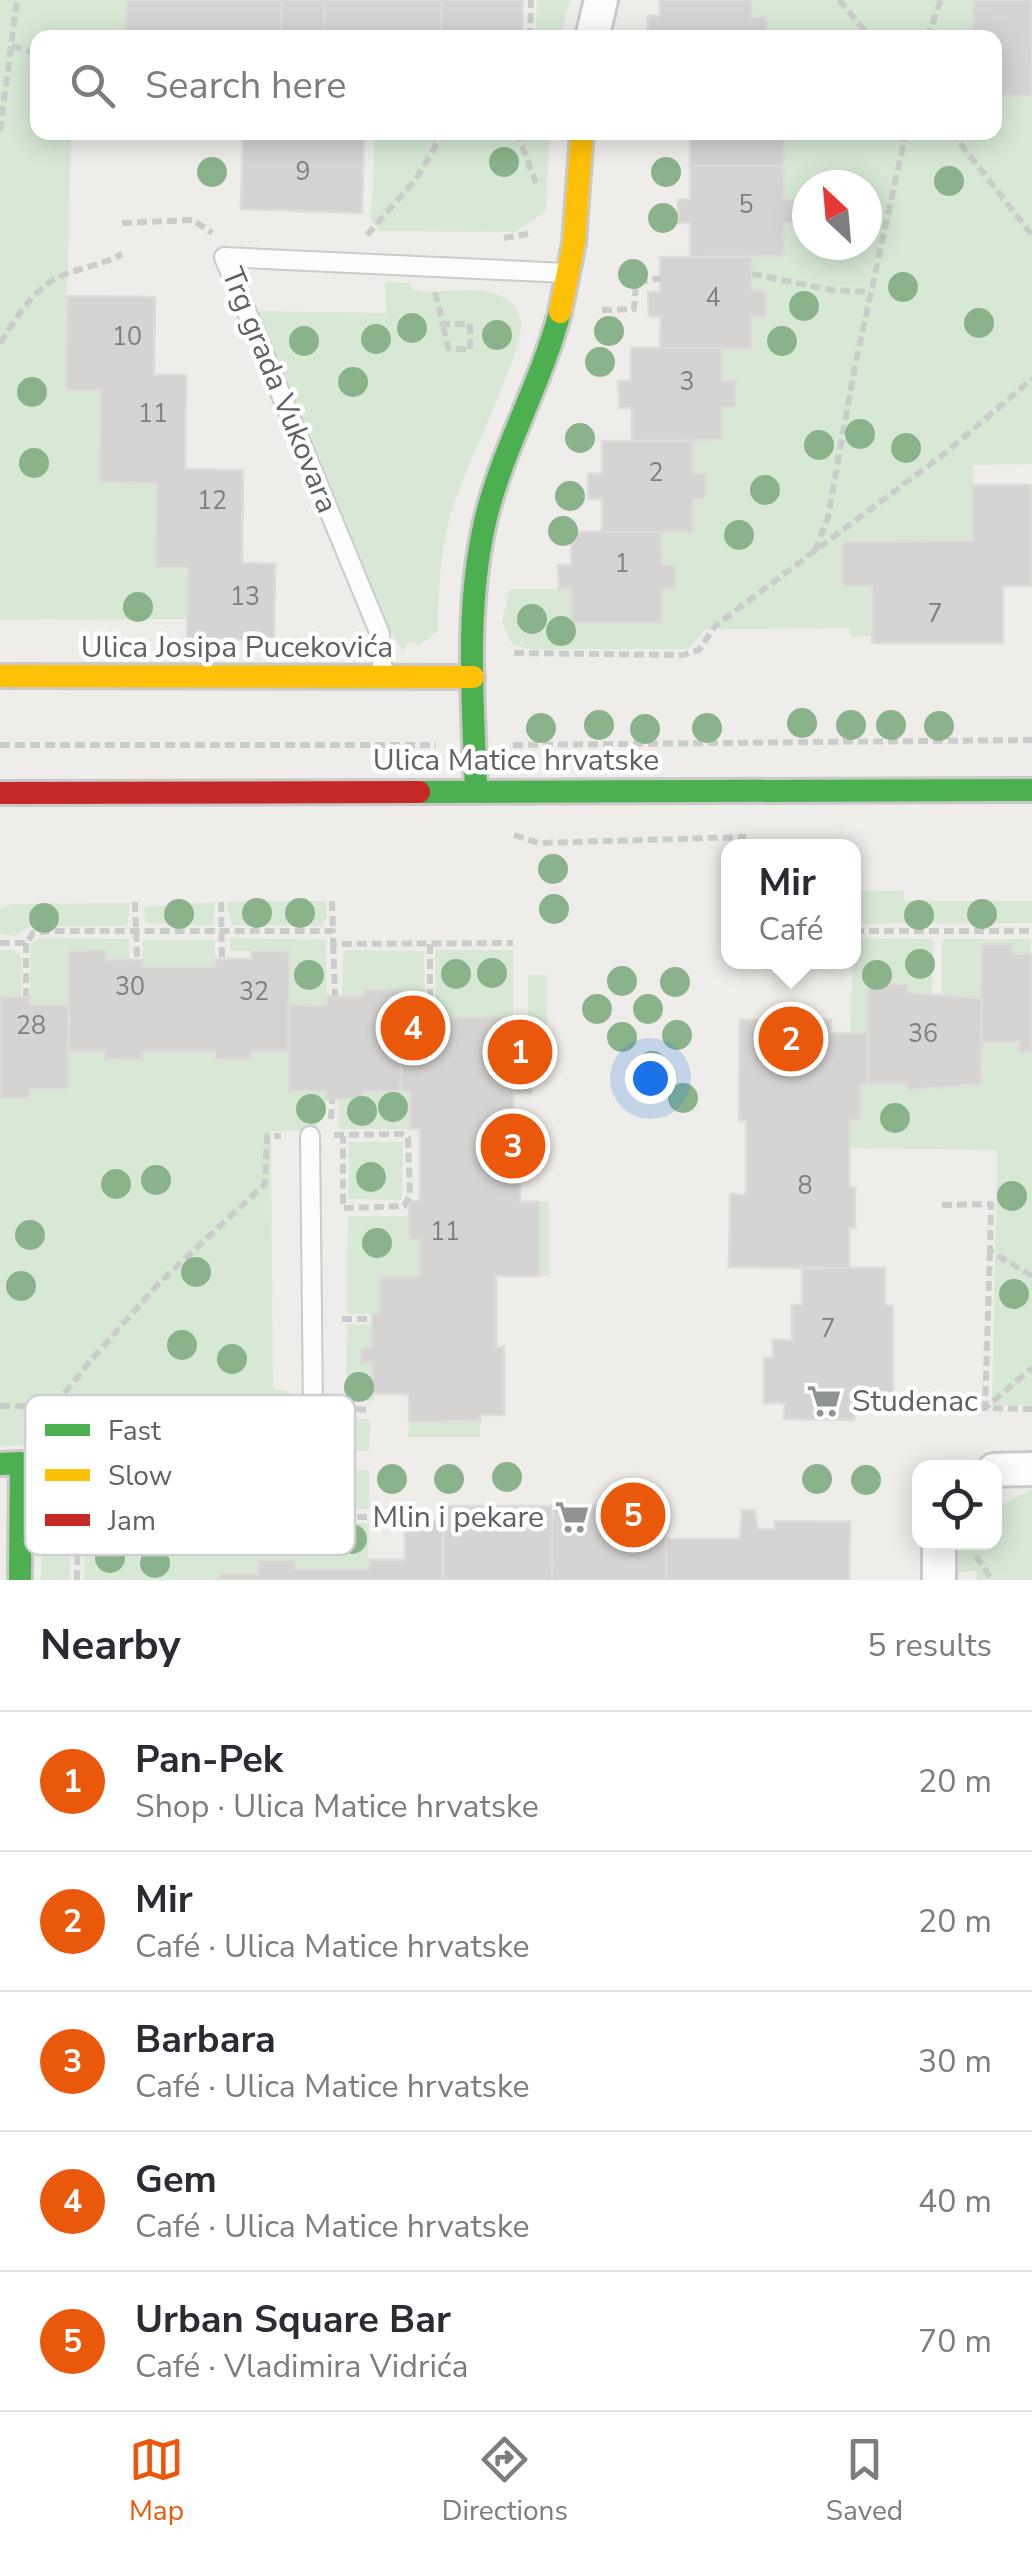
<!DOCTYPE html>
<meta charset="utf-8">
<style>
:root{--surface:#fff;--page:#f7f7f7;--text:#2b2b33;--muted:#7c7c81;--line:#e1e1e2;--accent:#ea580c}
body{margin:0;font-family:"Nunito Sans",sans-serif;background:var(--page);color:var(--text)}
.controls{position:absolute;right:30px;bottom:30px;display:grid;overflow:hidden;border-radius:20px;box-shadow:0 5px 25px #0003}
.controls button{width:90px;height:90px;display:grid;place-items:center;padding:0;border:0;border-bottom:2px solid var(--line);background:var(--surface);color:var(--text);font:50px sans-serif}
.compass{position:absolute;left:792px;top:170px;width:90px;height:90px;border-radius:50%;background:var(--surface);box-shadow:0 5px 25px #0003;rotate:334deg}
.you{position:absolute;left:650px;top:1078px;width:35px;height:35px;margin:-25px;border:8px solid #fff;border-radius:50%;background:#1a73e8;box-shadow:0 0 0 15px #1a73e833}
.badge{display:grid;place-items:center;width:65px;height:65px;border-radius:50%;background:var(--accent);color:#fff;font-size:32px;font-weight:700}
.pin{position:absolute;translate:-50% -50%;border:5px solid #fff;box-shadow:0 2px 10px #0006}
.popup{position:absolute;left:721px;top:839px;width:140px;height:130px;box-sizing:border-box;display:grid;place-content:center;border-radius:20px;background:var(--surface);filter:drop-shadow(0 2px 8px #0005);font-size:32px;white-space:nowrap;color:var(--muted)}
.popup b{font-size:38px;color:var(--text)}
.popup::after{content:'';position:absolute;left:50%;top:100%;margin-left:-20px;border:20px solid transparent;border-top-color:var(--surface)}
.list{margin:0;padding:0;list-style:none}
h2{display:flex;justify-content:space-between;align-items:center;height:130px;margin:0;padding:0 40px;font-size:42px}
h2 small{font-size:32px;font-weight:400;color:var(--muted)}
.list li{display:grid;grid-template-columns:65px 1fr auto;gap:30px;align-items:center;box-sizing:border-box;height:140px;padding:0 40px;border-top:2px solid var(--line)}
.list b{display:block;font-size:38px;white-space:nowrap}
.list p{margin:0;font-size:32px;white-space:nowrap;color:var(--muted)}
.list em{font-size:32px;font-style:normal;color:var(--muted)}
.icon{flex:none;width:55px;height:55px;fill:none;stroke:currentColor;stroke-width:2;stroke-linecap:round;stroke-linejoin:round}
.map{position:relative;flex:none;width:1032px;height:1580px;overflow:hidden}
.search{position:absolute;background:var(--surface);box-shadow:0 5px 25px #0003;left:30px;right:30px;top:30px;height:110px;display:flex;align-items:center;gap:25px;box-sizing:border-box;padding:0 35px;border-radius:20px;color:var(--muted);font-size:38px}
.sheet{height:830px;background:var(--surface)}
nav{display:flex;justify-content:space-around;align-items:center;box-sizing:border-box;height:140px;border-top:2px solid var(--line);background:var(--surface);font-size:28px;color:var(--muted)}
nav a{display:grid;justify-items:center;gap:5px}
nav .on{color:var(--accent)}
.map>svg:first-child{display:block}
</style>
<div class="map">
<svg width="1032" height="1580" viewBox="0 0 1032 1580">
<rect width="100%" height="100%" fill="#eeede9"/>
<g fill="#d7e9d5" fill-rule="evenodd">
<path d="M0,0H127V35L201,37L38,38V132L71,133L67,296L101,390L100,482L157,483L188,568V619L0,620Z"/>
<path d="M537,0H570L560,37H535Z"/>
<path d="M752,0H974L973,37H766V17H752Z"/>
<path d="M995,96H1032V464L973,465V541L842,586H872V636L851,637L850,628L716,629L705,630L688,649H527L512,644L502,622L509,589H571L572,623L661,622L662,589L675,588V565H662L661,532L693,499L706,475L693,474V441L722,440V407H736L722,381V348L752,316H766V291L752,290V257L784,256V223L796,222L795,200H784V133L994,132ZM807,185H867V245H807Z"/>
<path d="M375,133H550L546,211L515,232L378,231L371,219Z"/>
<path d="M385,282L409,283L414,290C444,296 486,281 510,302C516,307 520,315 521,322C524,353 461,474 450,517C440,554 438,593 438,631L420,645L410,641L403,651L381,617L257,311L386,313Z"/>
<path d="M854,891H903L904,901H1032V923L854,924Z"/>
<path d="M326,901L327,917L322,926L232,925L226,902Z"/>
<path d="M215,902L213,926L145,923L144,907Z"/>
<path d="M130,903L127,926L29,927L15,936L0,934V909L12,904Z"/>
<path d="M41,938L129,939V959H106L105,950L69,951V1005H30V945Z"/>
<path d="M230,938L326,940L327,1006L289,1005V951H230Z"/>
<path d="M854,938L933,939L932,993H907L906,984L868,1033H850Z"/>
<path d="M942,939H1031L1030,954L1012,953L982,998H942Z"/>
<path d="M143,940H215V967H142Z"/>
<path d="M0,950H14L22,959L21,997H0Z"/>
<path d="M349,950L424,951L425,996H401L400,990L342,996L343,953Z"/>
<path d="M435,950H513V1017H436Z"/>
<path d="M528,975H547V1030L532,1031L528,1024Z"/>
<path d="M981,1042H1019L1032,1052V1405H992L997,1150L850,1148V1120L860,1119V1084H907V1090L981,1084Z"/>
<path d="M68,1052H105L106,1059L141,1060L142,1052H215L216,1059L250,1060L251,1052H289V1091H326L325,1115L313,1130L271,1131L273,1389L288,1391L299,1401C298,1459 249,1455 241,1400L76,1398L73,1444L0,1446V1098H29L30,1089H68Z"/>
<path d="M363,1091H410V1129H339V1099L362,1098Z"/>
<path d="M349,1142H403L402,1200L348,1199Z"/>
<path d="M549,1201V1276H539V1202Z"/>
<path d="M348,1216H409V1239H420V1276H381L380,1314H347Z"/>
<path d="M347,1324L372,1325V1348L361,1362L372,1363L374,1401L346,1400Z"/>
<path d="M332,1418L370,1419L369,1451H332Z"/>
<path d="M480,1421V1437H408L409,1422Z"/>
<rect x="332" y="1470" width="37" height="39"/>
<path d="M1032,1489V1580H977L976,1571L952,1573L962,1543L994,1542L995,1508Z"/>
<path d="M71,1522L70,1580H41L42,1523Z"/>
<path d="M85,1522L369,1523L368,1569L221,1574L220,1580H84Z"/>
</g>
<g fill="#d5d4d2" stroke="#dddcd8" stroke-width="2.5">
<path d="M127,0H282L281,38L126,35Z"/>
<path d="M282,0H325L324,38H281Z"/>
<path d="M325,0H442L441,38H324Z"/>
<path d="M442,0H523L522,38H441Z"/>
<path d="M660,0H752V17H766V38H648V16H660Z"/>
<path d="M974,0H1032V96H994V38H973Z"/>
<path d="M243,132H364L362,213L241,209Z"/>
<path d="M684,132H784V166H690V133Z"/>
<path d="M690,166H784V200L795,199L796,223H784V256L690,257V223H678V200L690,199Z"/>
<path d="M660,257H752V290L766,291V317L752,316V349H660L661,317L649,316L648,292H660Z"/>
<path d="M67,296L155,297L154,375H186L185,469L243,470L242,563L275,564L274,640L187,639L188,568H156L157,483L100,482L101,390H66Z"/>
<path d="M631,348H722V381H736V407H722V440L632,441V408H619L618,381H631Z"/>
<path d="M602,441H693V474H706V498L693,499V532H602V499H588V474H602Z"/>
<path d="M973,485H1032V586H1003V643H872V586H842V542L973,541Z"/>
<path d="M572,532H661L662,565H675V589H662V623H571V589H559L558,565H571Z"/>
<path d="M982,944H1012V953L1032,954V1052H1019V1042H981Z"/>
<path d="M106,950V959L143,960L142,967H215V959H252L251,951H289V1052H251V1060L215,1059V1052H142V1060L105,1059V1052H68L69,951Z"/>
<path d="M868,984H907V993L982,998L981,1084L906,1090L907,1084H868Z"/>
<path d="M364,990H401V1091H363V1098L332,1099H326V1091H289V1005L327,1006V996H364Z"/>
<path d="M401,996H425V1024H436V1017H513V1025H532L531,1093L513,1092V1129H520V1163H505V1172H520V1202H539V1276H496V1347H504V1415H480V1421L409,1422V1394H372V1363H361V1348H372V1314H380V1276H420V1239H409V1201H420V1129H410V1091H401Z"/>
<path d="M0,997H30V1005H69L68,1089H30V1098H0Z"/>
<path d="M740,1020H831V1033H868V1084H860V1120H850L849,1187L855,1188V1228H849V1268L729,1267L730,1194L746,1195V1121H739Z"/>
<path d="M802,1268H885V1305L893,1306V1393H854V1420L784,1419L785,1403H764V1358H773V1340H792V1305H802Z"/>
<path d="M443,1506H553L552,1580H443Z"/>
<path d="M553,1506H666V1580H552Z"/>
<path d="M742,1510H754L758,1529H775V1521L850,1522L849,1580H666V1539H740Z"/>
<path d="M405,1520L443,1521V1580H220V1574H258V1560H295V1569H368L369,1560H405Z"/>
</g>
<g fill="none" stroke-linecap="round" stroke-linejoin="round">
<g stroke="#cacbcb" stroke-width="22">
<g id="lane">
<path d="M383,677L380,634L224,257L566,273"/>
<path d="M21,1463L272,1465C306,1456 312,1442 313,1408L310,1136"/>
</g>
</g>
<g stroke="#cacbcb" stroke-width="38">
<g id="street">
<path d="M592,38L601,0"/>
<path d="M994,1470L1032,1469"/>
<path d="M939,1580V1542"/>
</g>
</g>
<g stroke="#c9c9c9" stroke-width="28">
<g id="fast">
<path d="M476,790C473,701 465,609 485,522C502,449 541,384 560,312"/>
<path d="M419,792L1032,790"/>
<path d="M0,1464L21,1463L20,1580"/>
</g>
</g>
<g stroke="#c9c9c9" stroke-width="28">
<g id="slow">
<path d="M560,312L574,243L582,132"/>
<path d="M0,676L473,677"/>
</g>
</g>
<g stroke="#c9c9c9" stroke-width="28">
<path id="jam" d="M0,793L419,792"/>
</g>
<g stroke="#cacecb" stroke-width="6" stroke-dasharray="10 5" stroke-linecap="butt">
<path d="M839,0L871,38"/>
<path d="M530,38L531,0"/>
<path d="M927,38L941,0"/>
<path d="M12,46L38,54"/>
<path d="M0,131L17,0"/>
<path d="M517,132L536,183"/>
<path d="M951,132L1032,235"/>
<path d="M122,223L193,220L212,233"/>
<path d="M367,235L416,179L444,132"/>
<path d="M504,238L528,234"/>
<path d="M752,274L831,290L870,292"/>
<path d="M435,292L443,324H470V350L448,348L443,324"/>
<path d="M602,310L634,309L636,283L661,278"/>
<path d="M0,343C17,317 33,288 63,275C84,267 102,265 122,254"/>
<path d="M815,551L828,517L855,366L906,132"/>
<path d="M514,653L683,655L699,650L715,626L944,454L1032,379"/>
<path d="M0,745H436"/>
<path d="M513,745L1032,740"/>
<path d="M514,835L539,843L746,837"/>
<path d="M332,901L333,931"/>
<path d="M135,902L137,959"/>
<path d="M221,902L222,959"/>
<path d="M854,931H1032"/>
<path d="M0,943H26L33,933L53,931H333V944L513,943"/>
<path d="M26,943V996"/>
<path d="M333,944L335,996"/>
<path d="M430,944V1024"/>
<path d="M331,1119L332,1099"/>
<path d="M334,1135L402,1134L408,1138L410,1195L404,1206L343,1208V1136"/>
<path d="M942,1205L991,1204L990,1251L1032,1276"/>
<path d="M990,1251L985,1408L1032,1409"/>
<path d="M342,1319H372"/>
<path d="M921,1405L985,1408L1032,1368"/>
<path d="M0,1406L289,1408"/>
<path d="M341,1408L370,1410"/>
<path d="M56,1435V1404L91,1360L158,1284L265,1184L267,1136H281"/>
<path d="M63,1513L78,1514"/>
<path d="M976,1556L992,1580"/>
<path d="M77,1580L78,1514L369,1517"/>
</g>
<use href="#lane" stroke="#fcfcfc" stroke-width="18"/>
<use href="#street" stroke="#fcfcfc" stroke-width="32"/>
<use href="#fast" stroke="#4caf50" stroke-width="22"/>
<use href="#slow" stroke="#ffc107" stroke-width="22"/>
<use href="#jam" stroke="#c62828" stroke-width="22"/>
</g>
<g fill="#8ab38b">
<circle cx="504" cy="162" r="15"/>
<circle cx="212" cy="172" r="15"/>
<circle cx="666" cy="172" r="15"/>
<circle cx="949" cy="181" r="15"/>
<circle cx="663" cy="218" r="15"/>
<circle cx="633" cy="274" r="15"/>
<circle cx="903" cy="287" r="15"/>
<circle cx="804" cy="306" r="15"/>
<circle cx="979" cy="323" r="15"/>
<circle cx="412" cy="328" r="15"/>
<circle cx="609" cy="331" r="15"/>
<circle cx="497" cy="335" r="15"/>
<circle cx="376" cy="339" r="15"/>
<circle cx="304" cy="341" r="15"/>
<circle cx="782" cy="341" r="15"/>
<circle cx="600" cy="362" r="15"/>
<circle cx="353" cy="382" r="15"/>
<circle cx="32" cy="392" r="15"/>
<circle cx="860" cy="434" r="15"/>
<circle cx="580" cy="438" r="15"/>
<circle cx="819" cy="445" r="15"/>
<circle cx="906" cy="448" r="15"/>
<circle cx="34" cy="463" r="15"/>
<circle cx="765" cy="490" r="15"/>
<circle cx="570" cy="496" r="15"/>
<circle cx="563" cy="531" r="15"/>
<circle cx="739" cy="535" r="15"/>
<circle cx="138" cy="607" r="15"/>
<circle cx="532" cy="619" r="15"/>
<circle cx="561" cy="631" r="15"/>
<circle cx="802" cy="723" r="15"/>
<circle cx="599" cy="725" r="15"/>
<circle cx="851" cy="725" r="15"/>
<circle cx="891" cy="725" r="15"/>
<circle cx="939" cy="726" r="15"/>
<circle cx="541" cy="728" r="15"/>
<circle cx="707" cy="728" r="15"/>
<circle cx="645" cy="729" r="15"/>
<circle cx="553" cy="869" r="15"/>
<circle cx="554" cy="909" r="15"/>
<circle cx="257" cy="913" r="15"/>
<circle cx="300" cy="913" r="15"/>
<circle cx="179" cy="914" r="15"/>
<circle cx="982" cy="914" r="15"/>
<circle cx="919" cy="915" r="15"/>
<circle cx="44" cy="918" r="15"/>
<circle cx="920" cy="964" r="15"/>
<circle cx="492" cy="973" r="15"/>
<circle cx="456" cy="974" r="15"/>
<circle cx="309" cy="975" r="15"/>
<circle cx="877" cy="975" r="15"/>
<circle cx="622" cy="981" r="15"/>
<circle cx="675" cy="982" r="15"/>
<circle cx="597" cy="1009" r="15"/>
<circle cx="648" cy="1009" r="15"/>
<circle cx="677" cy="1035" r="15"/>
<circle cx="622" cy="1037" r="15"/>
<circle cx="652" cy="1066" r="15"/>
<circle cx="683" cy="1098" r="15"/>
<circle cx="393" cy="1107" r="15"/>
<circle cx="311" cy="1109" r="15"/>
<circle cx="362" cy="1111" r="15"/>
<circle cx="895" cy="1118" r="15"/>
<circle cx="371" cy="1177" r="15"/>
<circle cx="156" cy="1180" r="15"/>
<circle cx="116" cy="1184" r="15"/>
<circle cx="1012" cy="1196" r="15"/>
<circle cx="30" cy="1235" r="15"/>
<circle cx="377" cy="1243" r="15"/>
<circle cx="196" cy="1272" r="15"/>
<circle cx="21" cy="1286" r="15"/>
<circle cx="1014" cy="1294" r="15"/>
<circle cx="182" cy="1345" r="15"/>
<circle cx="232" cy="1359" r="15"/>
<circle cx="359" cy="1387" r="15"/>
<circle cx="507" cy="1477" r="15"/>
<circle cx="392" cy="1479" r="15"/>
<circle cx="449" cy="1479" r="15"/>
<circle cx="817" cy="1479" r="15"/>
<circle cx="866" cy="1480" r="15"/>
<circle cx="228" cy="1532" r="15"/>
<circle cx="279" cy="1536" r="15"/>
<circle cx="198" cy="1539" r="15"/>
<circle cx="352" cy="1539" r="15"/>
<circle cx="110" cy="1558" r="15"/>
<circle cx="155" cy="1563" r="15"/>
</g>
<defs>
<g id="supermarket-bare" transform="scale(2.7)"><path d="M-6-5.5h2.5l.6 2H6L4.5 2H-2.5L-4.4-4H-6ZM-1.5 3.2a1.3 1.3 0 1 0 .1 0ZM3 3.2a1.3 1.3 0 1 0 .1 0Z" fill="#909394" stroke="#fff" stroke-width="2.5" paint-order="stroke"/></g>
</defs>
<g fill-rule="evenodd">
<use href="#supermarket-bare" x="824" y="1401"/>
<use href="#supermarket-bare" x="572" y="1517"/>
</g>
<g text-anchor="middle" stroke-width="9" stroke-linejoin="round" paint-order="stroke">
<g font-size="25" fill="#7d8082">
<text x="303" y="180">9</text>
<text x="746" y="213">5</text>
<text x="713" y="306">4</text>
<text x="127" y="345">10</text>
<text x="687" y="390">3</text>
<text x="153" y="422">11</text>
<text x="656" y="481">2</text>
<text x="212" y="509">12</text>
<text x="622" y="572">1</text>
<text x="245" y="605">13</text>
<text x="935" y="622">7</text>
<text x="130" y="995">30</text>
<text x="254" y="1000">32</text>
<text x="31" y="1034">28</text>
<text x="923" y="1042">36</text>
<text x="805" y="1194">8</text>
<text x="445" y="1240">11</text>
<text x="828" y="1337">7</text>
</g>
<g font-size="30" fill="#5e6266" stroke="#fff">
<text transform="translate(280 390) rotate(68)" y="10">Trg grada Vukovara</text>
<text x="237" y="657">Ulica Josipa Pucekovića</text>
<text x="516" y="770">Ulica Matice hrvatske</text>
</g>
<g font-size="30" fill="#5e6266" stroke="#fff" text-anchor="start">
<text x="852" y="1411">Studenac</text>
<text x="544" y="1527" text-anchor="end">Mlin i pekare</text>
</g>
</g>
<rect x="25" y="1395" width="330" height="160" rx="15" fill="#fff" stroke="#cfd0d1" stroke-width="2.5"/>
<rect x="45" y="1424" width="45" height="12" fill="#4caf50"/>
<rect x="45" y="1469" width="45" height="12" fill="#ffc107"/>
<rect x="45" y="1514" width="45" height="12" fill="#c62828"/>
<g font-size="28" fill="#5e6266">
<text x="108" y="1440">Fast</text>
<text x="108" y="1485">Slow</text>
<text x="108" y="1530">Jam</text>
</g>
</svg>
<div class="controls">
<button><svg class="icon" aria-label="locate" viewBox="0 0 24 24"><circle cx="12" cy="12" r="6"/><path d="M12 2v4M12 18v4M2 12h4M18 12h4"/></svg></button>
</div>
<svg class="compass" viewBox="-18 -18 36 36"><path d="M0-13l5 13h-10z" fill="#e53935"/><path d="M0 13l5-13h-10z" fill="#7c7c81"/></svg>
<div class="you"></div>
<div class="pin badge" style="left:520px;top:1052px">1</div>
<div class="pin badge" style="left:791px;top:1039px">2</div>
<div class="popup"><b>Mir</b>Café</div>
<div class="pin badge" style="left:513px;top:1146px">3</div>
<div class="pin badge" style="left:413px;top:1028px">4</div>
<div class="pin badge" style="left:633px;top:1515px">5</div>
<div class="search"><svg class="icon" aria-label="search" viewBox="0 0 24 24"><circle cx="10" cy="10" r="6"/><path d="M15 15l6 6"/></svg>Search here</div>
</div>
<section class="sheet">
<h2>Nearby<small>5 results</small></h2>
<ul class="list">
<li><span class="badge">1</span><div><b>Pan-Pek</b><p>Shop · Ulica Matice hrvatske</p></div><em>20 m</em></li>
<li><span class="badge">2</span><div><b>Mir</b><p>Café · Ulica Matice hrvatske</p></div><em>20 m</em></li>
<li><span class="badge">3</span><div><b>Barbara</b><p>Café · Ulica Matice hrvatske</p></div><em>30 m</em></li>
<li><span class="badge">4</span><div><b>Gem</b><p>Café · Ulica Matice hrvatske</p></div><em>40 m</em></li>
<li><span class="badge">5</span><div><b>Urban Square Bar</b><p>Café · Vladimira Vidrića</p></div><em>70 m</em></li>
</ul>
</section>
<nav>
<a class="on"><svg class="icon" aria-label="map" viewBox="0 0 24 24"><path d="M3 6l6-2 6 2 6-2v14l-6 2-6-2-6 2zM9 4v14M15 6v14"/></svg>Map</a>
<a><svg class="icon" aria-label="directions" viewBox="0 0 24 24"><path d="M12 3l9 9-9 9-9-9zM9 14v-3h6M13 9l2 2-2 2"/></svg>Directions</a>
<a><svg class="icon" aria-label="saved" viewBox="0 0 24 24"><path d="M7 4h10v16l-5-4-5 4z"/></svg>Saved</a>
</nav>
